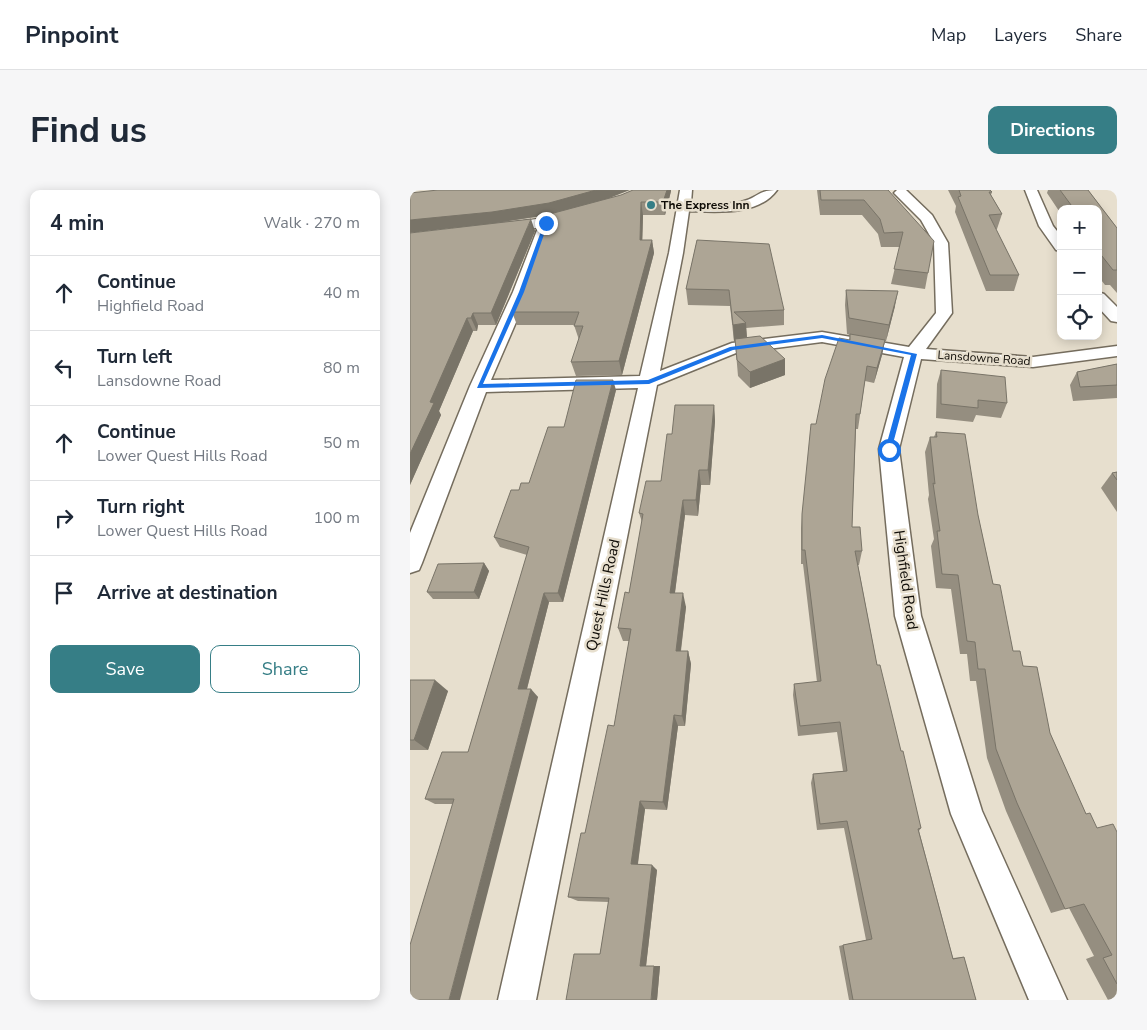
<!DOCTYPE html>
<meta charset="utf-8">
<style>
:root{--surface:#fff;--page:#f6f6f7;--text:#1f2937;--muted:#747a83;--line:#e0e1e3;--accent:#367e86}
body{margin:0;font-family:"Nunito Sans",sans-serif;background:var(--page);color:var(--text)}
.controls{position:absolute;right:15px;top:15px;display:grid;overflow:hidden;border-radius:10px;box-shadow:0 2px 12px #0003}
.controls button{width:45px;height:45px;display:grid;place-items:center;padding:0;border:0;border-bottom:1px solid var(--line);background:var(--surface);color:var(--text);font:25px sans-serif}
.stop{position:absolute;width:15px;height:15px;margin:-11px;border:4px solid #1a73e8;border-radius:50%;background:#fff}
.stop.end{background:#1a73e8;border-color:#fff;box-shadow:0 1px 5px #0008}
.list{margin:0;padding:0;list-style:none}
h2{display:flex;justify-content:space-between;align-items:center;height:65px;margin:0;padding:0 20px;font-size:21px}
h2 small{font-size:16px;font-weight:400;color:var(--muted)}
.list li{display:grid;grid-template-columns:32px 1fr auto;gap:15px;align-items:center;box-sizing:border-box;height:75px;padding:0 20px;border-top:1px solid var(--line)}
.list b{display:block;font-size:19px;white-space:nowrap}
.list p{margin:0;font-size:16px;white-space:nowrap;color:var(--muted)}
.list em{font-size:16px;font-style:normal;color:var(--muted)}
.actions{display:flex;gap:10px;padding:15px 20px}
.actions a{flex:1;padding:11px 0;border:1px solid var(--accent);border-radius:10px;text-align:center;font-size:18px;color:var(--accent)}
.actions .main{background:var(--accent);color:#fff}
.icon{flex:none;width:28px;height:28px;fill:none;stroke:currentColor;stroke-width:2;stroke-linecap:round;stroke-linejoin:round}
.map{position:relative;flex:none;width:707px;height:810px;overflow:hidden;border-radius:10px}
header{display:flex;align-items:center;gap:30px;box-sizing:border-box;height:70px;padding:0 25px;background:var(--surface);border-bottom:1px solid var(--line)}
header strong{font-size:24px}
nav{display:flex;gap:28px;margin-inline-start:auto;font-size:18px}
.intro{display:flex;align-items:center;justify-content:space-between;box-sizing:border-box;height:120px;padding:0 30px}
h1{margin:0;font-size:35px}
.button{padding:12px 22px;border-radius:10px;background:var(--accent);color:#fff;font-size:18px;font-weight:700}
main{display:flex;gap:30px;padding:0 30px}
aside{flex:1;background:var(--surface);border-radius:10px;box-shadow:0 2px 12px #0003}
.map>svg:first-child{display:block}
</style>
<header>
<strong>Pinpoint</strong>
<nav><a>Map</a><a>Layers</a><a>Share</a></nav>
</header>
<div class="intro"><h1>Find us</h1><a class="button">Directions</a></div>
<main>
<aside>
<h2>4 min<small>Walk · 270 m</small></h2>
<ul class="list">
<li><svg class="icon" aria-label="ahead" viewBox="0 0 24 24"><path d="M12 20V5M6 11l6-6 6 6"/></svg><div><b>Continue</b><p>Highfield Road</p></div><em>40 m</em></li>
<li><svg class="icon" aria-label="left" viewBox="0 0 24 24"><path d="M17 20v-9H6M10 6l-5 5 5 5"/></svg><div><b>Turn left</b><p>Lansdowne Road</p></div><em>80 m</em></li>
<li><svg class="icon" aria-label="ahead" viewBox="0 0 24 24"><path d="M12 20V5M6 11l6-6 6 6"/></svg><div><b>Continue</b><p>Lower Quest Hills Road</p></div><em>50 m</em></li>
<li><svg class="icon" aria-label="right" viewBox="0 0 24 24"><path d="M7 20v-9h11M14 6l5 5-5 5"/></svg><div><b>Turn right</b><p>Lower Quest Hills Road</p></div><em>100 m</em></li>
<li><svg class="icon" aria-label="arrive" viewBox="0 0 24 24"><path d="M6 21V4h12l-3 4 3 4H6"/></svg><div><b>Arrive at destination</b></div></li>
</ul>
<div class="actions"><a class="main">Save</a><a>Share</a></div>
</aside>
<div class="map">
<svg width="707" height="810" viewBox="0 0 707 810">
<rect width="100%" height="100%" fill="#e7dfce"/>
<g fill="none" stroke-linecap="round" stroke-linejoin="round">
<g stroke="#756d5e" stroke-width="3">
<g id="street">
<path d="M270,0H282L281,13C297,13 315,15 331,12C348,8 348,0 367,0C348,26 308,22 279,21L273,63L250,181L322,153L412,142L499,157L526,123L524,53L511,30L484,3L487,0H496L522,25L538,53L542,123L516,159L623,167L707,156V166L623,177L511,169L489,259L511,426L572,621L657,810H619L541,624L485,426L469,259L494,167L412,152L326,163L247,195L126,810H88L228,198L76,202L12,373L9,380L0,383V343L60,196L103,102L131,30L136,29L143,33L119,102L81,190L230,186L259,63Z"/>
<path d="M615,0H627L643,36L651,46V61L646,60L629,36Z"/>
<path d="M688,102L694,104L707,117V132L701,131L688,117Z"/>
</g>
</g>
<g stroke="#756d5e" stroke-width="2">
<path id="secondary" d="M226,0H244L242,3C192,28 140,37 85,44L80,42L77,39L80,36L85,34C134,29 181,22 226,0Z"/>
</g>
<use href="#street" fill="#fff" fill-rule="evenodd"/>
<use href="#secondary" fill="#fff" fill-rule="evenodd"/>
</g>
<g fill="#958e80">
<path d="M407,0H478L518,83L515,99L481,94L490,57H471L468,44L452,25H410Z"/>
<path d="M538,0H580L582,2L581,5L592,24L587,39H586L609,85L604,101H576L545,22L546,16Z"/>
<path d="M638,0H678L707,38V103L700,95H695L688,86V19H651V24L637,3Z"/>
<path d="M261,1L255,25H233L232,50H242L244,63L212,185L166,186L161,172L169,150L164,135H107L102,122L116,89L140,25L99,31L125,41L86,135H68L67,141H63L29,221L31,225L0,295L42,38L203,7Z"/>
<path d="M287,50L374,120V135L336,138L337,148L375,169V185L340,198L328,186L325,151H324L320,116L278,115L276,99Z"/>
<path d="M436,100L485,116L476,151H475L472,165L464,193L455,191L448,239H446L442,337L452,361L449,375H448L467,475L491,561L511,638L509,641L543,768L554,767L566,810H439L429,756L433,755L456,750L434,638L407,640L401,593L403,584L433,581L427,542L388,546L383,505L384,494L407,492L393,374H391V338L392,324L406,234L439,150L440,145L437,144L435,115Z"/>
<path d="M707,174V208L663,211L660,195L667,182Z"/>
<path d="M531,180L597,213L591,228L566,225L563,232L526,228L527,194Z"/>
<path d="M206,200L153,412H139L117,499L128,507L42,614H25L15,609L58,562L117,365L90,357L84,347L109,300L119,293L154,237Z"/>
<path d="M304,215L305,231L300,295H291L288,326L275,325L265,403L276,417L271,461H278L281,474L275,536H268L257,620L235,619L228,674L247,680L236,776H250L247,810L190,764L199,712L168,711L158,707L204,536L219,451H213L208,438L219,403L232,332L229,323L251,291L262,244Z"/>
<path d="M526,242L568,325L583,394L603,461L613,476L640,543L676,624L687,638L707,642V810H698L676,769L684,766L659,718L641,723L596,621L577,568L566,491H560L557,464H550L541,399L526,398L521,356L524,349L518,309L519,305L515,262L520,247H524Z"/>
<path d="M707,282V322L691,298L702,283Z"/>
<path d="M74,373L79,381L69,409H23L17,402Z"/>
<path d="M0,490L38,501L18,560H0Z"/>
</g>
<g fill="#797468">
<path d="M186,0H220L197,9L143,24L86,33L0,43V30Z"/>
<path d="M257,0H261V1L255,25L253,12Z"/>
<path d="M231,12L233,25L232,63L230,50Z"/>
<path d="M121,29L125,41L86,135L81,123Z"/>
<path d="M242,50L244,63L212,185L209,171Z"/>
<path d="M488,101L485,116L476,151L479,135Z"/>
<path d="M63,123L68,135L67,141L61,128Z"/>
<path d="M57,128L63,141L29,221L31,225L0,295V264L20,212Z"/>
<path d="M336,133L337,149L324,151L323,135Z"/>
<path d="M475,150L472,165L464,193L467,178Z"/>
<path d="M375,169V185L340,198V182Z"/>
<path d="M203,190L206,200L153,412L148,403Z"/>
<path d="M304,215L305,231L300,295L298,280Z"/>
<path d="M289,280L291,295L288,326L286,310Z"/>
<path d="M273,310L275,325L263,417L260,403Z"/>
<path d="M74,373L79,381L69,409L64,402Z"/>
<path d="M134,403L139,412L115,506L108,499Z"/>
<path d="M273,403L276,417L269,474L266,461Z"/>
<path d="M278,461L281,474L275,536L272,526Z"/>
<path d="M25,490L38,501L18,560L4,550Z"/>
<path d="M121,499L128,507L50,810H39Z"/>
<path d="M264,525L268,536L257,620L253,612Z"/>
<path d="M230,611L235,619L227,679L221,674Z"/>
<path d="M242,675L247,680L236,776H230Z"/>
<path d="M244,776H250L247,810H241Z"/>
</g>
<g fill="#ada595" stroke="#797468">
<path d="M28,0H186L139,13L82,22L0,30V3Z"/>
<path d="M223,0H257L253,12H231L230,50H242L209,171L161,172L173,136H164L169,122H102L116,89L140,24L211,5Z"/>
<path d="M410,0H478L524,51L518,83L484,79L493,42L474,43L470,29L454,10H411Z"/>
<path d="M549,0H580L582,2H579L592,24L579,25L609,85H580L548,7L551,6Z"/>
<path d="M650,0H678L707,38V80H703L688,61V19H664Z"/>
<path d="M121,29L81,123H63L61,128H57L20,212L24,213L0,264V43Z"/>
<path d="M287,50L359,54L374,120L324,122L336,133L323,135L319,100L276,99Z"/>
<path d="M436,100L488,101L479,135L439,128Z"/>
<path d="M440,144L475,150L467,178L457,176L450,224H446L442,337H450L452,361H445L467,475H470L491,561H493L511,638L508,639L543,769L554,767L566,810H443L433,755L462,749L437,631L410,634L403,584L437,581L430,532L390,536L384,494L411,491L395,360H392V324L401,234H406L415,189L429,148L440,150Z"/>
<path d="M350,146L375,169L340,182L327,170L325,149Z"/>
<path d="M707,174V195L670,197L667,182Z"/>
<path d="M531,180L595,187L597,213L568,210V218L531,214Z"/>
<path d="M166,190H203L148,403H134L108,499H121L39,810H0V755L44,609H15L32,562H58L119,357L84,347L101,300H109L111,293H119L138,237H154Z"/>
<path d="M265,215H304L298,280H289L286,310H273L260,403H273L266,461H278L272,526L264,525L253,612L230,611L221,674L242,675L230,776H244L241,810H156L164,764H190L199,708L158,707L171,643H175L198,535L204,536L221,439L208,438L215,402L219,403L233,324L229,323L236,291H251L257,244H262Z"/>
<path d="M526,242L555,244L568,325L583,394L590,395L603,461H610L613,476L627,477L640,543L676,624L680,623L687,638L703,634L707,642V794L693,768L702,765L674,714L655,719L607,613L586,559L575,479H568L565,452L557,451L548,385L532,384L527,341H530L523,293L525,294L520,247H527Z"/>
<path d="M707,282V290L702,283Z"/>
<path d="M74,373L64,402H17L28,374Z"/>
<path d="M0,490H25L4,550H0Z"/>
</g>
<path fill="#1a73e8" d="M136,32L138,33L114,102L73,194L238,190L320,157L412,145L507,164L481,261L475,260L501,165L412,148L323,160L239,194L67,198L109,102L134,33Z"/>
<circle fill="#367e86" stroke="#e7dfce" stroke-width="2" cx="241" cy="15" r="5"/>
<g text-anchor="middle" stroke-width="5" stroke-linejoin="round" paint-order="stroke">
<g font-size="12" font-weight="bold" fill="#0e0b06" stroke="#e7dfce" text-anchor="start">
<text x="251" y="19">The Express Inn</text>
</g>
<g font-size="12" fill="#0e0b06" stroke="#e7dfce">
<text transform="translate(574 168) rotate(4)" y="4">Lansdowne Road</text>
</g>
<g font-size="15" fill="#0e0b06" stroke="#e7dfce">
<text transform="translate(496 390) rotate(82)" y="5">Highfield Road</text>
<text transform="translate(193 405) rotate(-78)" y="5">Quest Hills Road</text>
</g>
</g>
</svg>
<div class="controls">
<button>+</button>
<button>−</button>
<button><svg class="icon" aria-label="locate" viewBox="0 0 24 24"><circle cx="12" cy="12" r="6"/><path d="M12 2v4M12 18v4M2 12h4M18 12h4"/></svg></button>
</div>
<div class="stop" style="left:479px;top:260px"></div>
<div class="stop end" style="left:136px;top:33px"></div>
</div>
</main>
